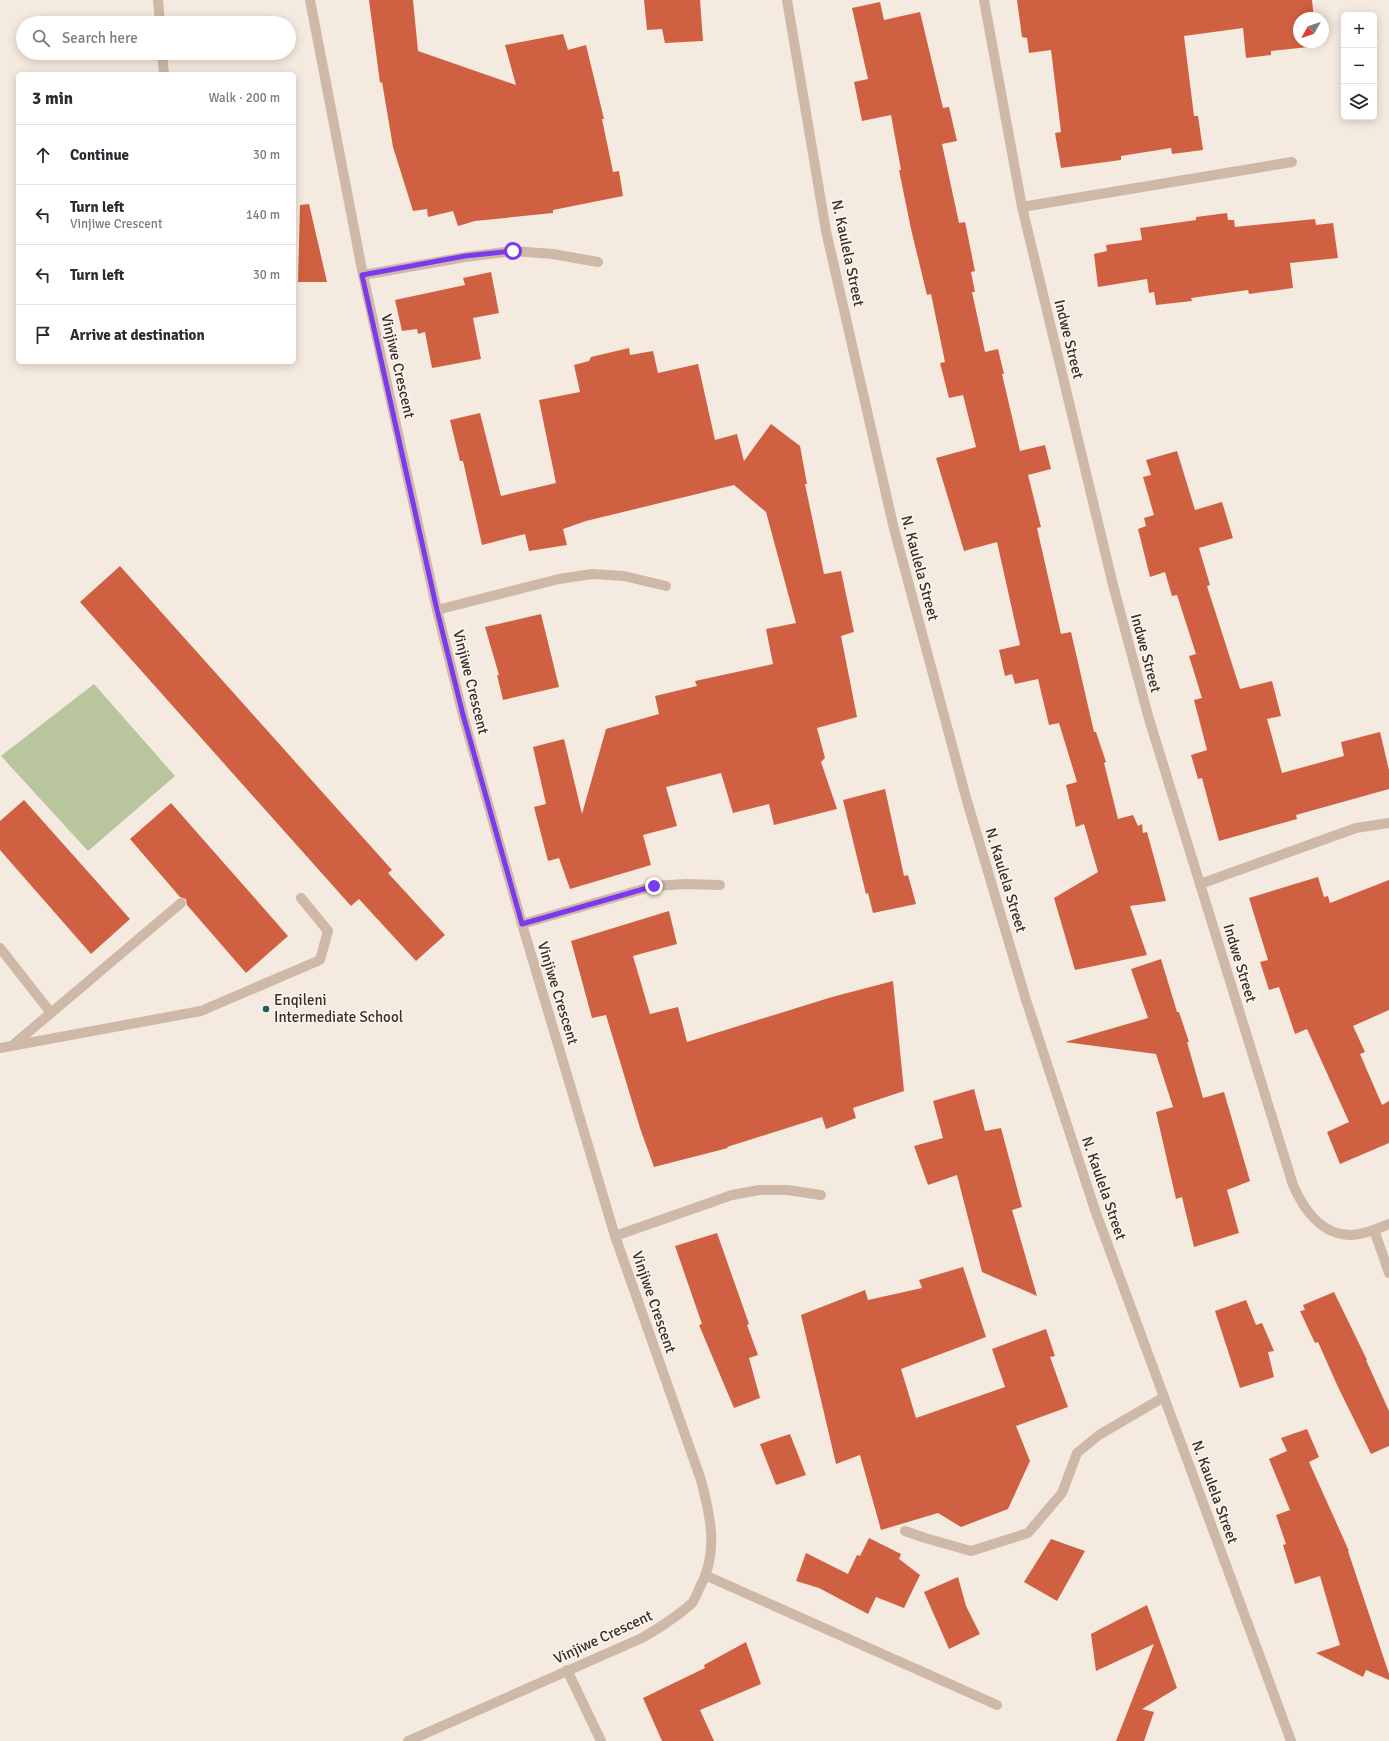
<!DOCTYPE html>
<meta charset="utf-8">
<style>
:root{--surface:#fff;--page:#f2f2f3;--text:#2b2b33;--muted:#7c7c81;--line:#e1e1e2}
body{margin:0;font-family:Signika,sans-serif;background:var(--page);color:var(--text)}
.controls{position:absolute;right:12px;top:12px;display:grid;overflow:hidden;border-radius:6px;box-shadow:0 2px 10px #0003}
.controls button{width:36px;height:36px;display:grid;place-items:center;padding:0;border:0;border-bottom:1px solid var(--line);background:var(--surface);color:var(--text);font:20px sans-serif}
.compass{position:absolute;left:1293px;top:12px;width:36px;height:36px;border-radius:50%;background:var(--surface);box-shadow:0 2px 10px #0003;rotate:230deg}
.stop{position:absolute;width:12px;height:12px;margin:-9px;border:3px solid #7c3aed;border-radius:50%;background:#fff}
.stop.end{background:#7c3aed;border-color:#fff;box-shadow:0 1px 4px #0008}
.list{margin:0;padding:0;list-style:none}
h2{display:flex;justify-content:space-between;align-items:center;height:52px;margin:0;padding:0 16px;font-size:17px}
h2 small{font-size:13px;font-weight:400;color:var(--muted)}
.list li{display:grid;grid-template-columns:26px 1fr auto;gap:12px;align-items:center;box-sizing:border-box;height:60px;padding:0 16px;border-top:1px solid var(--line)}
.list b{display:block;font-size:15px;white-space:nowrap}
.list p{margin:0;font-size:13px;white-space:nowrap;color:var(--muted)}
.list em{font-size:13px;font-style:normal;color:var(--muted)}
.icon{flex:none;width:22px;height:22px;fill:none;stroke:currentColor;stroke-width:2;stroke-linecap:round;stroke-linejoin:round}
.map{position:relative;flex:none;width:1389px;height:1741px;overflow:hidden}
.search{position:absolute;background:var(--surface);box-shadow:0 2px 10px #0003;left:16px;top:16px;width:280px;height:44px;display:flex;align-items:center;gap:10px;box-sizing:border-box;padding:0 14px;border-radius:22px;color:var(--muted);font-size:15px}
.panel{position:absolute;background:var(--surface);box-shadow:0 2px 10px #0003;left:16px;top:72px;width:280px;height:292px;border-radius:6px}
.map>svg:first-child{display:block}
</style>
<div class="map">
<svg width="1389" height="1741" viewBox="0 0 1389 1741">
<rect width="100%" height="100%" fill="#f5eadf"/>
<path fill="#b9c59d" d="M94,684L175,776L88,851L1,756Z"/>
<g fill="#cf6142">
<path d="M369,0H413L418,51L516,85L505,45L563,34L568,50L586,45L604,119H602L613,172L619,171L623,196L553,210V213L475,221L458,226L453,211L428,217L427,209L413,211L393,147L382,82L380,83Z"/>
<path d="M644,0H700L703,41L665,43L662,29L647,30Z"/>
<path d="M1017,0H1312L1314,18H1299V42H1317L1318,46L1271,51V55L1246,58L1243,28L1184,36L1194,116H1198L1203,150L1172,154L1171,148L1121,156V160L1061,168L1055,133L1061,132L1051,50L1029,53L1027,38L1022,37Z"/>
<path d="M880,2L884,20L920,12L943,108L949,107L957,141L942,144L959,223L965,222L975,271L971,272L975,292H972L985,352L998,349L1004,374H1002L1020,451L1045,445L1051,469L1028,475L1041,527L1037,528L1061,634L1071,632L1094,732H1096L1106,762L1104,763L1118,819L1133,815L1138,826L1142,824L1143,833L1147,832L1166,901L1130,906L1147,955L1075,970L1054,898L1098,872L1084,824L1076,827L1066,785L1077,782L1059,723L1049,725L1038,679L1015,684L1012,674L1005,676L999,650L1020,645L997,542L964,551L936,458L976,447L963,395L949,398L940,363L945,362L931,294L927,295L911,229L899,170H901L891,115L862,121L854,82L868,79L852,8Z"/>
<path d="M309,204L327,282H298L300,205Z"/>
<path d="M1227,213L1228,220H1234L1235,227L1315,219L1316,225L1333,223L1338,258L1290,263L1293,288L1249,294L1248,290L1191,298L1192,301L1156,305L1154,292L1149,293L1147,279L1098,287L1094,254L1107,251L1106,245L1142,240L1140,228L1196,220V217Z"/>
<path d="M491,272L499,313L473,318L481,359L432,368L425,332L418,334L417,329L402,331L395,300L465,285L463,278Z"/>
<path d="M629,348L630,355L653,351L658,373L698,364L715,440L737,434L744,461L771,424L800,446L807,484H805L824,574L841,571L854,632L841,636L857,717L817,728L825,758L821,762L837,809L774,825L769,804L733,813L721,773L666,787L677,826L643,835L651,865L570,889L559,858L548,861L534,807L546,804L533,747L564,739L582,814L606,729L659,714L655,696L697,686L695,681L773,664L766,629L796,623L766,512L734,485L586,521L563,529L567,545L529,551L525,534L482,545L463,461H460L450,420L480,413L501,496L556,483L539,400L580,392L574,365L589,361L591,357Z"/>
<path d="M1177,451L1195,510L1222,502L1233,538L1199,548L1210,585L1207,586L1240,689L1272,681L1281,716L1267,719L1282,773L1344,756L1341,742L1380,732L1389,770V789L1296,815L1297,819L1219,841L1202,778L1198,779L1191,755L1207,750L1194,700L1202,698L1189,656L1196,654L1177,595L1172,596L1165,572L1150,577L1138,529L1146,526L1144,518L1154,515L1143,477L1151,475L1146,460Z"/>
<path d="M120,566L392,870L388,873L445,935L416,961L359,899L351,906L80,602Z"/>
<path d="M541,614L559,687L503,700L497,675H499L485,627Z"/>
<path d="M885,789L904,876L908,875L916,904L873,913L868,893L866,894L843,800Z"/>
<path d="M24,800L130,919L91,954L0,850V821Z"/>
<path d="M171,803L288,936L246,973L187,905L186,899L180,897L130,839Z"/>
<path d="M1318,877L1324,897L1328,896L1330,903L1389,880V1010L1353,1026L1365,1052L1360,1054L1382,1105L1389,1101V1143L1340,1164L1327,1132L1349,1122L1307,1029L1295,1034L1279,987L1269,990L1260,962L1268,960L1249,898Z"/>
<path d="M669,911L677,944L633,956L650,1014L678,1007L687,1042L832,997L893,981L904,1091L853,1108L856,1118L826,1129L822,1117L727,1147L728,1148L654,1167L640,1128L606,1015L592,1018L571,941Z"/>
<path d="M1161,959L1177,1012H1179L1189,1042H1187L1203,1098L1224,1092L1250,1181L1227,1190L1239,1233L1194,1247L1182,1197L1176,1199L1156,1112L1173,1107L1156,1054L1065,1042L1148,1018L1131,969Z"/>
<path d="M974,1089L985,1131L1001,1128L1022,1207L1012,1210L1037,1296L982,1272L957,1175L928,1185L914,1146L943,1138L933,1101Z"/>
<path d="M717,1233L749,1324L747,1325L758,1355L749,1358L760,1398L734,1408L699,1325L702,1324L675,1246Z"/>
<path d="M963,1267L986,1337L901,1369L916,1418L1005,1387L992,1349L1046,1329L1055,1356L1050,1357L1068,1407L1016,1426L1030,1461L1008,1509L961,1527L938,1513L881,1530L860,1455L836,1464L801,1315L865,1290L868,1300L922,1288L919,1280Z"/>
<path d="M1334,1292L1367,1360H1366L1389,1411V1446L1371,1454L1338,1387L1318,1342L1315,1343L1300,1311L1305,1310L1303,1305Z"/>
<path d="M1246,1300L1256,1325L1262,1323L1274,1351L1268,1352L1274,1377L1240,1388L1215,1311Z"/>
<path d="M1307,1429L1319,1457L1309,1462L1349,1551H1348L1389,1674V1680L1366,1670L1363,1677L1316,1653L1340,1645L1320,1576L1295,1584L1283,1545L1286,1544L1276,1515L1290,1510L1269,1459L1287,1451L1281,1438Z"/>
<path d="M790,1434L806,1475L776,1485L760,1444Z"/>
<path d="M869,1538L901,1554L899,1559L920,1575L904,1608L876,1597L868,1614L819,1588L796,1581L806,1553L848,1574L857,1555L860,1556Z"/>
<path d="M1051,1539L1085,1551L1057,1601L1024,1582Z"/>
<path d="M958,1577L966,1606L980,1634L949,1649L924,1592Z"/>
<path d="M1147,1605L1177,1688L1142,1709L1154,1712L1144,1741H1116L1154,1644L1096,1671L1091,1634Z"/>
<path d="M746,1642L761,1684L700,1710L714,1741H662L643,1698L705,1668L704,1665Z"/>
</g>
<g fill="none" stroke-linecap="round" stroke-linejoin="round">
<g stroke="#ceb9a9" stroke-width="10">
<path d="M158,0L160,23"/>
<path d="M162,53L164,74"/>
<path d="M1022,207L1292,162"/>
<path d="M363,275L465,257L513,251L553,254L598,262"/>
<path d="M437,610L559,579L592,574L624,576L666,586"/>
<path d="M1200,884L1356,828L1389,823"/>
<path d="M522,924L654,886L686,884L720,885"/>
<path d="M0,948L51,1013"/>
<path d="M13,1045L181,903"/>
<path d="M0,1048L201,1011L320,960L328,931L301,898"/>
<path d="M1374,1230L1389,1273"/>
<path d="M615,1236L732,1195L759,1190H787L821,1195"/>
<path d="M905,1531L925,1538L971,1551L1028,1533L1062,1493L1077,1453L1099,1435L1164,1397"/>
<path d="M707,1576L997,1705"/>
<path d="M567,1670L601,1741"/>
</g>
<g stroke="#ceb9a9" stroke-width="10">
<path d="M310,0L363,275L437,610L463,715L522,924L615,1236L701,1480C711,1518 719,1553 699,1589C697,1594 695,1599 692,1603C677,1617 659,1628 642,1638L408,1741"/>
<path d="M984,0L1022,207L1113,585L1149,719L1293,1185C1303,1208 1321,1235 1350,1235C1363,1235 1377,1229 1389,1224"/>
</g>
<path stroke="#ceb9a9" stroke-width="10" d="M787,0L826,231L894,529L967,801L1026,1000L1096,1213L1291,1741"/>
</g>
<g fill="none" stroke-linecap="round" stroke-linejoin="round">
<path stroke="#7c3aed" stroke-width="5" d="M513,251L465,256L362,275L437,610L463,715L522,924L654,886"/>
</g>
<circle fill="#1b5d60" stroke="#fbf4ec" stroke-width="1.5" cx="266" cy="1009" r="4"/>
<g text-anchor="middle" stroke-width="3.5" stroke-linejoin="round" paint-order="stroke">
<g font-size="15" fill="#3b2e29" stroke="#fbf4ec">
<text transform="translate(848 253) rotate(78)" y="5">N. Kaulela Street</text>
<text transform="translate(1069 339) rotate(76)" y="5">Indwe Street</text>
<text transform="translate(398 366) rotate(77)" y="5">Vinjiwe Crescent</text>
<text transform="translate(920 568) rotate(75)" y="5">N. Kaulela Street</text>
<text transform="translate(1146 653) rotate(75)" y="5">Indwe Street</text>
<text transform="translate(471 682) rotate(76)" y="5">Vinjiwe Crescent</text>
<text transform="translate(1006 880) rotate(73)" y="5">N. Kaulela Street</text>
<text transform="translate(1240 963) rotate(73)" y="5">Indwe Street</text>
<text transform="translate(558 993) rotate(73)" y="5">Vinjiwe Crescent</text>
<text transform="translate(1104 1188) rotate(71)" y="5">N. Kaulela Street</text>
<text transform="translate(654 1302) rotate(71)" y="5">Vinjiwe Crescent</text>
<text transform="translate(1215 1492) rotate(70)" y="5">N. Kaulela Street</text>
<text transform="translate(603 1637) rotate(-25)" y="5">Vinjiwe Crescent</text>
</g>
<g font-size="15" fill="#3b2e29" stroke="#fbf4ec" text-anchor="start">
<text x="274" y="1005">Enqileni<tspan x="274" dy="17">Intermediate School</tspan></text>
</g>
</g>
</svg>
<div class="controls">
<button>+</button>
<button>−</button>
<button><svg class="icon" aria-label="layers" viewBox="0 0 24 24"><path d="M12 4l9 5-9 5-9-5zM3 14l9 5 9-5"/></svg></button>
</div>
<svg class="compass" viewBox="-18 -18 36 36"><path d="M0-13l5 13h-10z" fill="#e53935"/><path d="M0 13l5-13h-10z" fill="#7c7c81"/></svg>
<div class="stop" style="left:513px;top:251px"></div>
<div class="stop end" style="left:654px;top:886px"></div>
<div class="search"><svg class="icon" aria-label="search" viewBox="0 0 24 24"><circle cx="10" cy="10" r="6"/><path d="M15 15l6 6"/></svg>Search here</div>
<section class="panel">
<h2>3 min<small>Walk · 200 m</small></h2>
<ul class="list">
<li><svg class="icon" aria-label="ahead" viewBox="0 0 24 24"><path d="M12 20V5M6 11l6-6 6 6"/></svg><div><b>Continue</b></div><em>30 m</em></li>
<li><svg class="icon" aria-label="left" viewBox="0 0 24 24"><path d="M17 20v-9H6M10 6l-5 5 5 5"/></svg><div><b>Turn left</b><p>Vinjiwe Crescent</p></div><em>140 m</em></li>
<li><svg class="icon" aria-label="left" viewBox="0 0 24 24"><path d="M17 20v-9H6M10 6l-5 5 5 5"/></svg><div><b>Turn left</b></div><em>30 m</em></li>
<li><svg class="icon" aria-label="arrive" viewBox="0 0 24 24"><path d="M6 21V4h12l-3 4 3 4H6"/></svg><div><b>Arrive at destination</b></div></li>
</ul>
</section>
</div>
